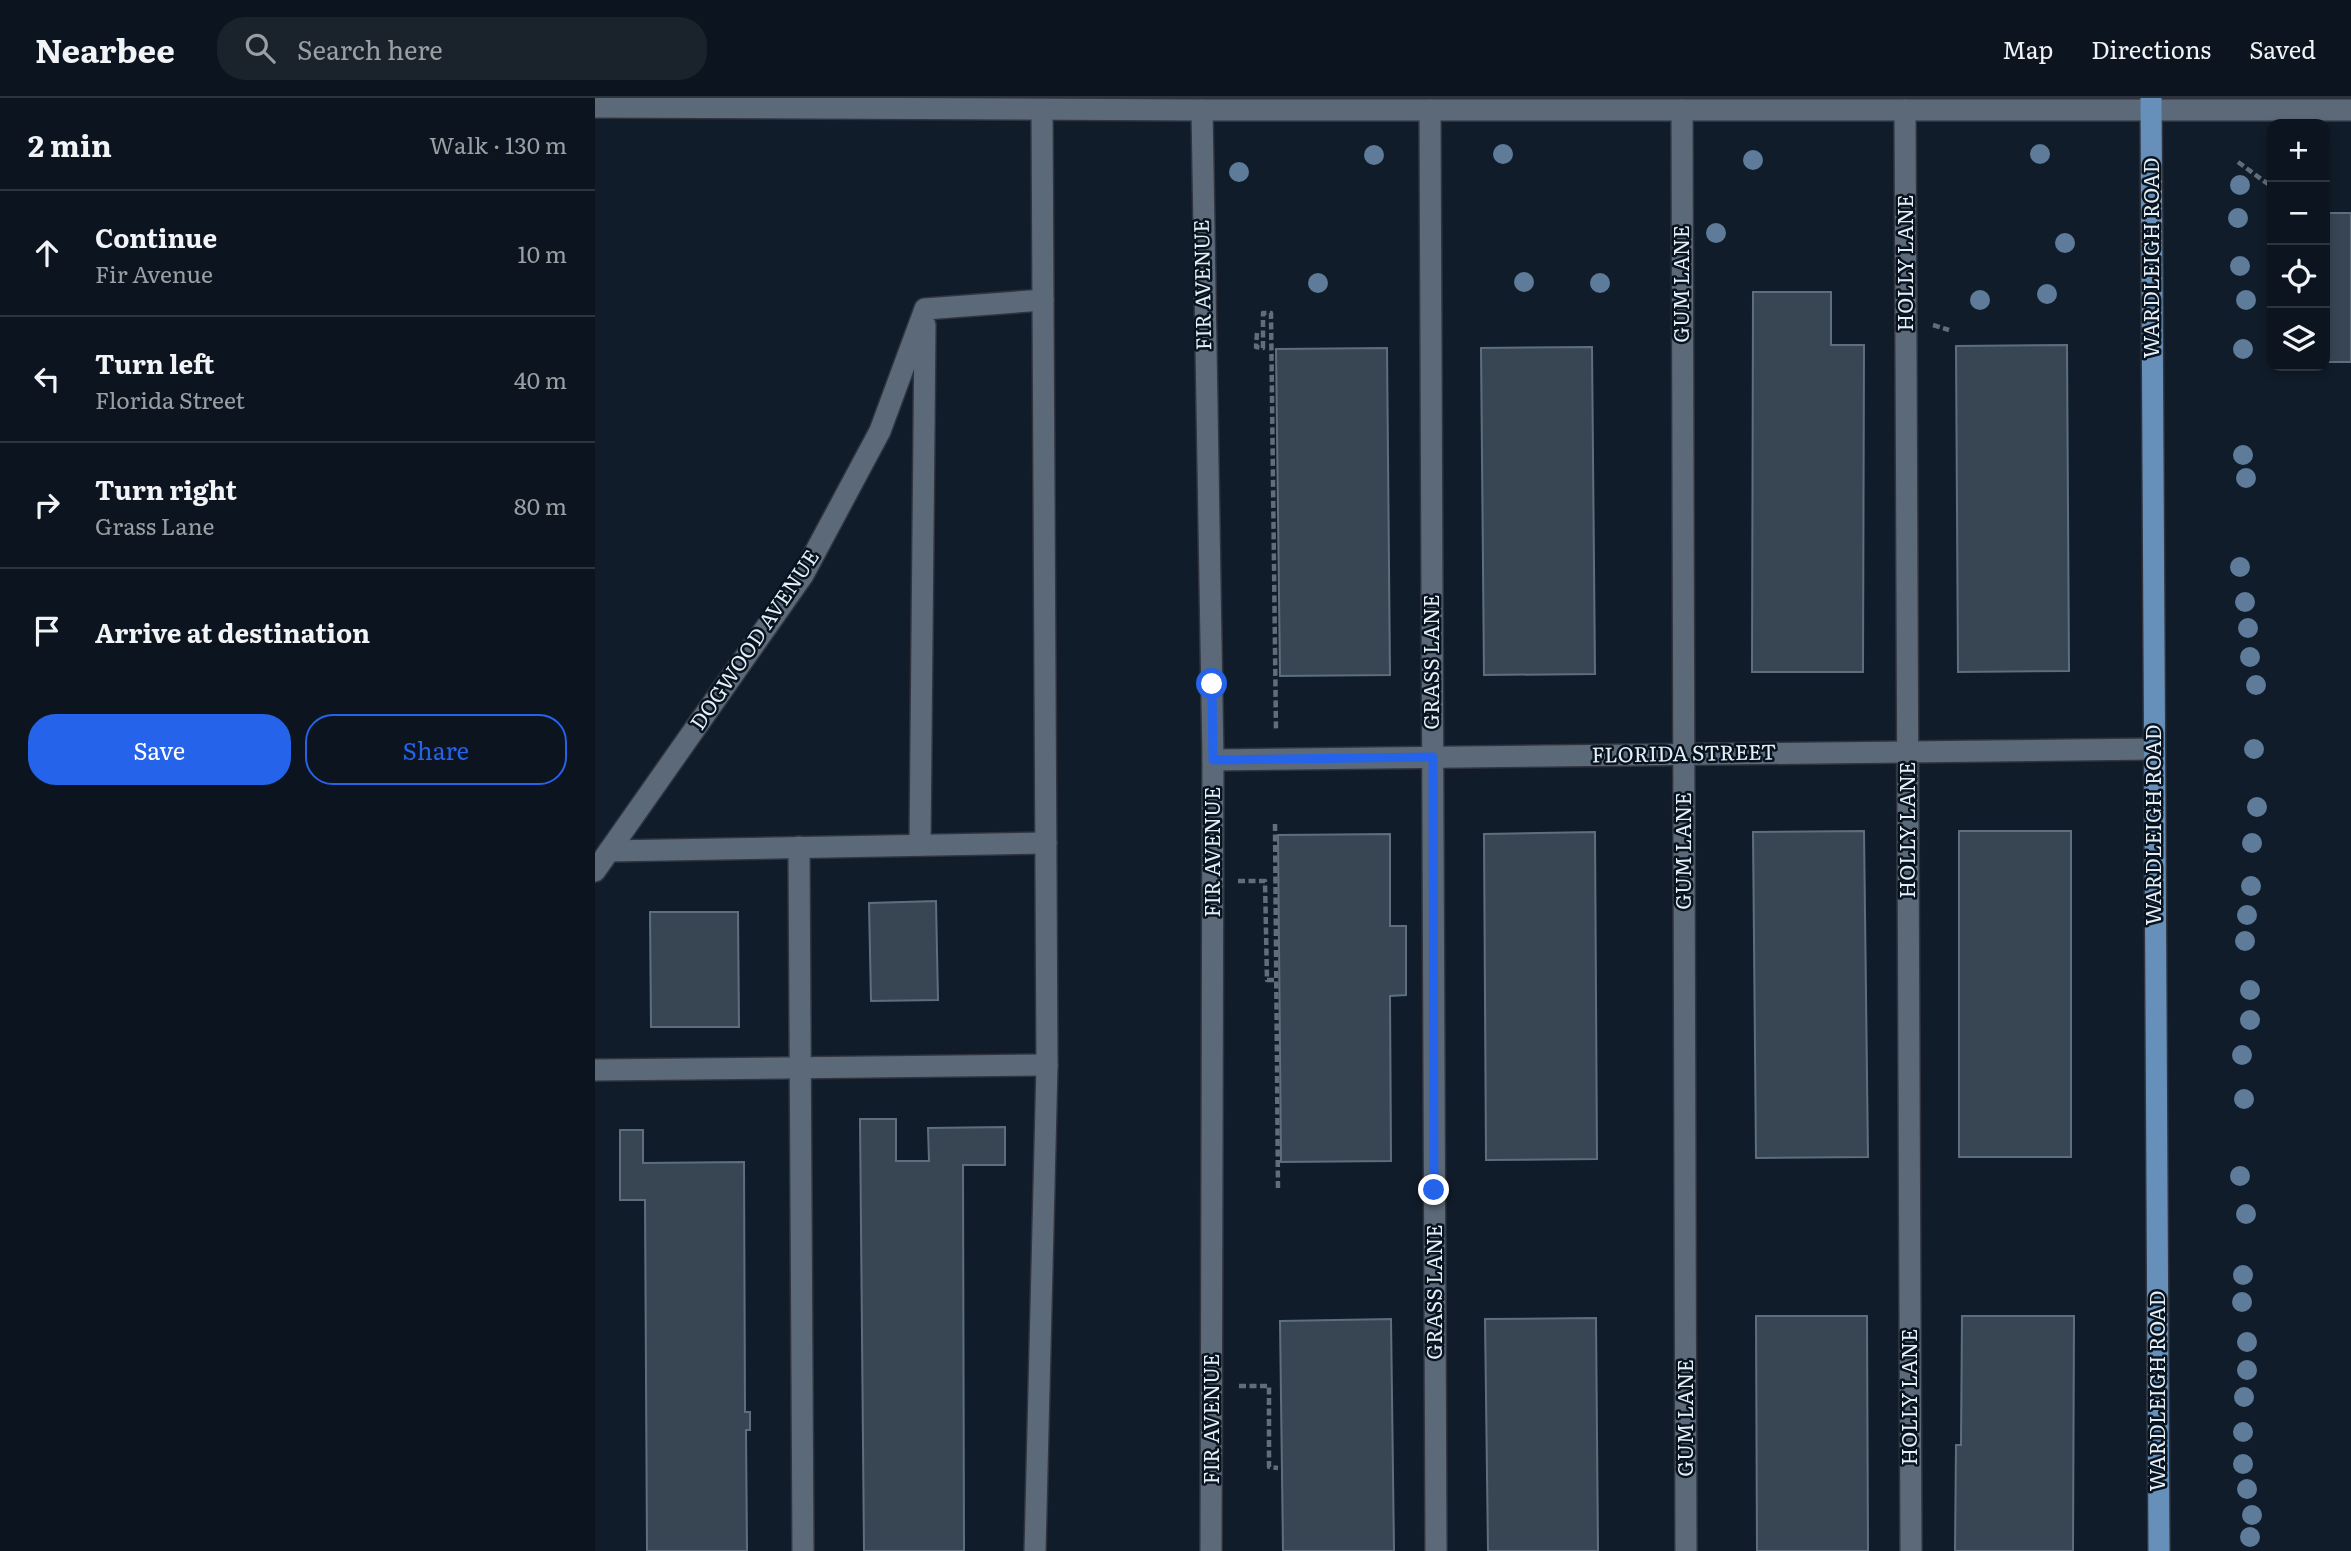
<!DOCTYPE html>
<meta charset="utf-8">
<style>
:root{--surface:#0c151f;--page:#1a222c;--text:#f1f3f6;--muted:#9a9fa4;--line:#2c343d;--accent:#2563eb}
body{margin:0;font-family:Literata,serif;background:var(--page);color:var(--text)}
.controls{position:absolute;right:21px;top:21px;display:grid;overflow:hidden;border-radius:14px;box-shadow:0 4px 10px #0003}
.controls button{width:63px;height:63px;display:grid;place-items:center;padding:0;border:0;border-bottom:2px solid var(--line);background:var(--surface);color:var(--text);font:35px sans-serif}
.stop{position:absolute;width:21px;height:21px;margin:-16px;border:5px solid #2563eb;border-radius:50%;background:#fff}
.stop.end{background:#2563eb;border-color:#fff;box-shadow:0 2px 7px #0008}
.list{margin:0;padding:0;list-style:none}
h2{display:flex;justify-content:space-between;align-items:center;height:91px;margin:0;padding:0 28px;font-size:30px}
h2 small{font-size:23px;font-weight:400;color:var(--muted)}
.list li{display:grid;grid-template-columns:46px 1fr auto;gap:21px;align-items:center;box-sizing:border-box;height:126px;padding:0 28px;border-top:2px solid var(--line)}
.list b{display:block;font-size:26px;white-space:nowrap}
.list p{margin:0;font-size:23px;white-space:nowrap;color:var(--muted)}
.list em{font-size:23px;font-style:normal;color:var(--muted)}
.actions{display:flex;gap:14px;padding:21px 28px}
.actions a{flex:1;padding:16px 0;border:2px solid var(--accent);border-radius:28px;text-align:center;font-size:24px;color:var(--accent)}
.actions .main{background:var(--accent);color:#fff}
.icon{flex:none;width:38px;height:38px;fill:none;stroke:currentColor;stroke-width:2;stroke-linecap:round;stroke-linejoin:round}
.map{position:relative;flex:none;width:1756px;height:1453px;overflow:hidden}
header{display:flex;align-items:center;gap:42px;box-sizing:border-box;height:98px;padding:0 35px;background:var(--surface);border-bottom:2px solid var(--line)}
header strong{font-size:33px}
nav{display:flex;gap:38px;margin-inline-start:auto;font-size:24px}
.search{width:490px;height:63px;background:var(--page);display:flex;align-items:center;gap:18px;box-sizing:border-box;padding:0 24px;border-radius:28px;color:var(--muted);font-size:26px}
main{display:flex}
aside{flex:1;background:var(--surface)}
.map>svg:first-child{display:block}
</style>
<header>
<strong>Nearbee</strong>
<div class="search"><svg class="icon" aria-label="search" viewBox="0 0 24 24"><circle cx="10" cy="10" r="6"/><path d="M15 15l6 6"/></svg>Search here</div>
<nav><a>Map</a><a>Directions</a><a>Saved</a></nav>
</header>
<main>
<aside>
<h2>2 min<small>Walk · 130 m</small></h2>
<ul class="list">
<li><svg class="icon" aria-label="ahead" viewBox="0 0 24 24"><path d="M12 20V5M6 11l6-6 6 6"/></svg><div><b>Continue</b><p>Fir Avenue</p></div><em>10 m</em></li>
<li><svg class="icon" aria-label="left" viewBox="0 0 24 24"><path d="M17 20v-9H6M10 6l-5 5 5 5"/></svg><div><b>Turn left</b><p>Florida Street</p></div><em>40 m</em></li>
<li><svg class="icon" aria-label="right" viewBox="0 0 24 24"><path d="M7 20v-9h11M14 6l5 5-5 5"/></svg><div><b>Turn right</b><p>Grass Lane</p></div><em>80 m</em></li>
<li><svg class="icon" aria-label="arrive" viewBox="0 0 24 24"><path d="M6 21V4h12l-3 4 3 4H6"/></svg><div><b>Arrive at destination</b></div></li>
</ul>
<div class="actions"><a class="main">Save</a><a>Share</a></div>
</aside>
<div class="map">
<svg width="1756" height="1453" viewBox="0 0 1756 1453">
<rect width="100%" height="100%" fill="#101c29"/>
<g fill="#384654" stroke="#5f6e7e" stroke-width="2">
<rect x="1730" y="115" width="26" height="149"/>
<path d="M1158,194H1236V247H1269L1268,574H1157Z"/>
<path d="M1472,247L1474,573L1363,574L1361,248Z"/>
<path d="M997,249L1000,576L889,577L886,250Z"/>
<path d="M792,250L795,577L685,578L681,251Z"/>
<path d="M1269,733L1273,1059L1161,1060L1158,734Z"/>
<rect x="1364" y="733" width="112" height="326"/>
<path d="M1000,734L1002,1061L891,1062L889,736Z"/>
<path d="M795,736V828H811V897L795,898L796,1063L686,1064L683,737Z"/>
<path d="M341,803L343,902L276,903L274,805Z"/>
<path d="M55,814H143L144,929H56Z"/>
<path d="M265,1021H301V1063H334L333,1030L410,1029V1067H368L369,1453H269Z"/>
<path d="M25,1032H48V1065L149,1064L150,1314H155V1332H151L152,1453H52L50,1102H25Z"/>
<path d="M1161,1218H1272L1273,1453H1162Z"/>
<path d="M1367,1218H1479L1478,1453H1360L1361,1347H1366Z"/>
<path d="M1001,1220L1003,1453H893L890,1221Z"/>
<path d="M796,1221L799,1453H688L685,1223Z"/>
</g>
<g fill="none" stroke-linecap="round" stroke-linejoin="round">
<g stroke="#2f343f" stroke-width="24">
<g id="minor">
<path d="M0,9L607,12H1756"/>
<path d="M607,12L618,662L616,1453"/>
<path d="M835,12L841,1453"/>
<path d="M1087,12L1091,1453"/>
<path d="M1310,12L1316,1453"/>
<path d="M618,662L1559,651"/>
<path d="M325,747L330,227"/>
<path d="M204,749L208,1453"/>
<path d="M14,753L451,745"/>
<path d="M0,773L208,477L285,333L330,211L448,202"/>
<path d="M0,972L452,967"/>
<path d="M440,1453L452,967L447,12"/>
</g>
</g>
<g stroke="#2f343f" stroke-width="24">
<path id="major" d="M1556,0L1564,1453"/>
</g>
<g stroke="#636d79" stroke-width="4.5" stroke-dasharray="7 3.5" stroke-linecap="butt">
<path d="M1643,64L1677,89"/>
<path d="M1338,227L1354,232"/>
<path d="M662,235L661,249L668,250V215H676L681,633"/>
<path d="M680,726L683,1091"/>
<path d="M643,783H670L672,882H681"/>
<path d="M644,1288H674V1369L683,1370"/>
</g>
<use href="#minor" stroke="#5b6979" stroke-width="21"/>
<use href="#major" stroke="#668fba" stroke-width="21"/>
</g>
<g fill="#5e7b9a">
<circle cx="908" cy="56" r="10"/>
<circle cx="1445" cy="56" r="10"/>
<circle cx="779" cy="57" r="10"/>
<circle cx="1158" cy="62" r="10"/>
<circle cx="644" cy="74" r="10"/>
<circle cx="1645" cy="87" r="10"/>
<circle cx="1643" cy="120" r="10"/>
<circle cx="1121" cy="135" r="10"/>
<circle cx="1470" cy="145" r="10"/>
<circle cx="1645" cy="168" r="10"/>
<circle cx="929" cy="184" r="10"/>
<circle cx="723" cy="185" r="10"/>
<circle cx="1005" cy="185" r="10"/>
<circle cx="1452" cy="196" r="10"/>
<circle cx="1385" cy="202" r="10"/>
<circle cx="1651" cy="202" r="10"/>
<circle cx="1648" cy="251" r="10"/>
<circle cx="1648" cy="357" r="10"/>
<circle cx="1651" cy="380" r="10"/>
<circle cx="1645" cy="469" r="10"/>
<circle cx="1650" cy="504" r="10"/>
<circle cx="1653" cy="530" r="10"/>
<circle cx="1655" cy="559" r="10"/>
<circle cx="1661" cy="587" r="10"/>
<circle cx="1659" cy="651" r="10"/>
<circle cx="1662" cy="709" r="10"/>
<circle cx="1657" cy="745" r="10"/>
<circle cx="1656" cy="788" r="10"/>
<circle cx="1652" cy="817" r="10"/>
<circle cx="1650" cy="843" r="10"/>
<circle cx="1655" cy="892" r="10"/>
<circle cx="1655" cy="922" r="10"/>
<circle cx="1647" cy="957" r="10"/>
<circle cx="1649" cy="1001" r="10"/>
<circle cx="1645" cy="1078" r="10"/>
<circle cx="1651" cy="1116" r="10"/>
<circle cx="1648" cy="1177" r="10"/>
<circle cx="1647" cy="1204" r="10"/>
<circle cx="1652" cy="1244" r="10"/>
<circle cx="1652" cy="1272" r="10"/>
<circle cx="1649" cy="1299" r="10"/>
<circle cx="1648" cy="1334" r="10"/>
<circle cx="1648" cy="1366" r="10"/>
<circle cx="1652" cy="1391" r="10"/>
<circle cx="1657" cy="1417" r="10"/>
<circle cx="1655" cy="1439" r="10"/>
</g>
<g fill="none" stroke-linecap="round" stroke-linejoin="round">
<path stroke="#2563eb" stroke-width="9" d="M617,586L618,662L838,659L839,1092"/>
</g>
<g text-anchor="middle" stroke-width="5" stroke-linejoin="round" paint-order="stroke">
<g font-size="21" fill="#e5edf6" stroke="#07131f">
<text transform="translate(1557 160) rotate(-90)" y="7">WARDLEIGH ROAD</text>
<text transform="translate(1311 165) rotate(-90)" y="7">HOLLY LANE</text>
<text transform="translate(1087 186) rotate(-90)" y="7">GUM LANE</text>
<text transform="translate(608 187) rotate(-91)" y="7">FIR AVENUE</text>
<text transform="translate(160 542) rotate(-56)" y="7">DOGWOOD AVENUE</text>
<text transform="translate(837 564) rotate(-90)" y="7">GRASS LANE</text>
<text transform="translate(1089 656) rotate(-1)" y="7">FLORIDA STREET</text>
<text transform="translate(1559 727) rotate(-90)" y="7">WARDLEIGH ROAD</text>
<text transform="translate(1313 732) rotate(-90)" y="7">HOLLY LANE</text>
<text transform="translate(1089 753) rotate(-90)" y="7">GUM LANE</text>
<text transform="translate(618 754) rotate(-90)" y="7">FIR AVENUE</text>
<text transform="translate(840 1194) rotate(-90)" y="7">GRASS LANE</text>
<text transform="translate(1563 1293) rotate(-90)" y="7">WARDLEIGH ROAD</text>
<text transform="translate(1315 1299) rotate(-90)" y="7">HOLLY LANE</text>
<text transform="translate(1091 1320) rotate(-90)" y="7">GUM LANE</text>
<text transform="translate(617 1321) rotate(-90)" y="7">FIR AVENUE</text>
</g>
</g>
</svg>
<div class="controls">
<button>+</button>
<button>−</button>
<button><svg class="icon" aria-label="locate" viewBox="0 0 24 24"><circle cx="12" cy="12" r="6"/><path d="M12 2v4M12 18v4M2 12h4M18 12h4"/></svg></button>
<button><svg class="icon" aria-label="layers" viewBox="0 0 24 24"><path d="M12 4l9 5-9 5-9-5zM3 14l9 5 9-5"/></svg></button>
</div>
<div class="stop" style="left:617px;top:586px"></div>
<div class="stop end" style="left:839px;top:1092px"></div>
</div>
</main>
